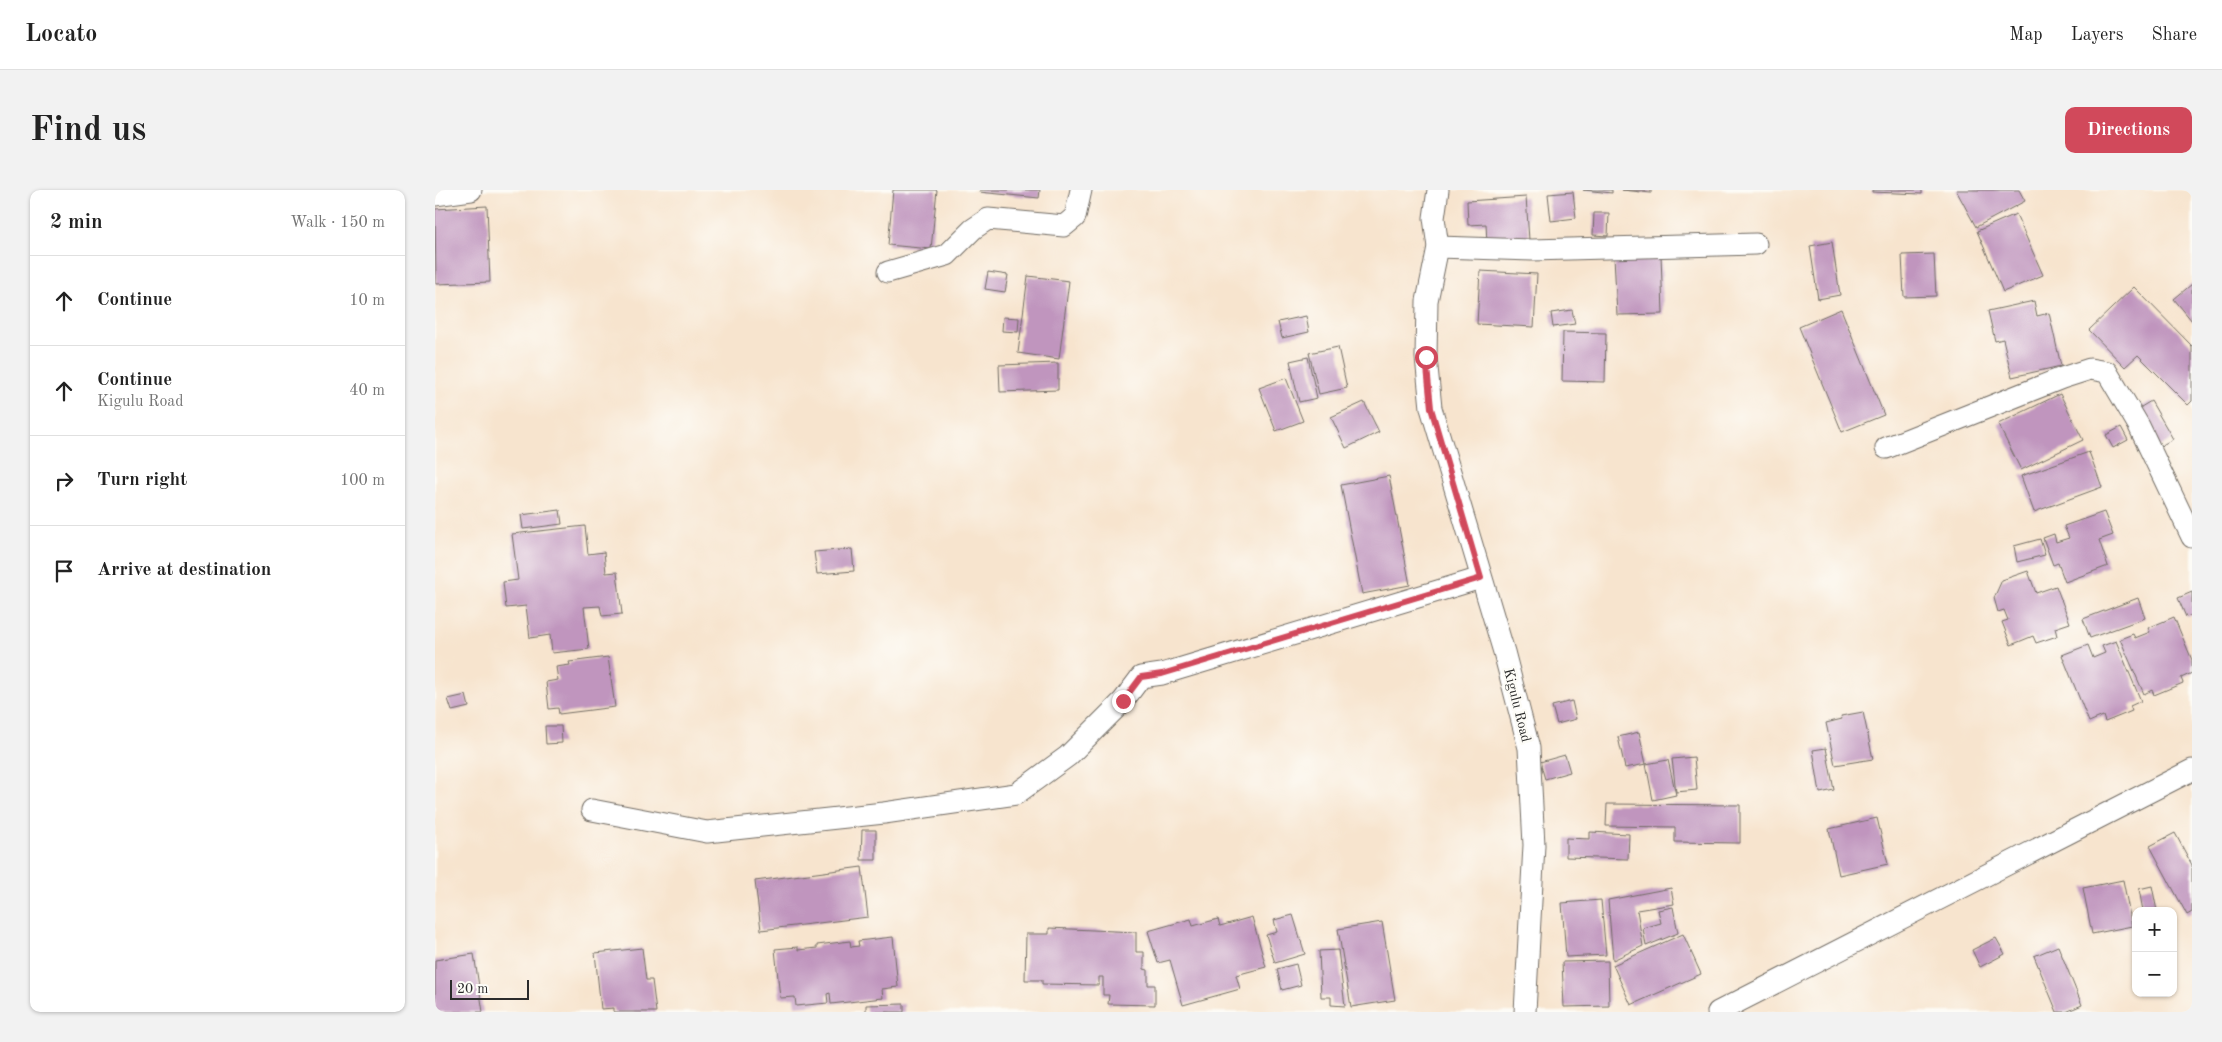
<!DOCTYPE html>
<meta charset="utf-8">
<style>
:root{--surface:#fff;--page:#f2f2f2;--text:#222;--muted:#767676;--line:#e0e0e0;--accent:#d1495b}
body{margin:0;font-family:"Old Standard TT",serif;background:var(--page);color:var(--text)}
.controls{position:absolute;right:15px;bottom:15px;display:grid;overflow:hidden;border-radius:10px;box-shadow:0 1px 4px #0004}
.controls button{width:45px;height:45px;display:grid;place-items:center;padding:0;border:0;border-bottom:1px solid var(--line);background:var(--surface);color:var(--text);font:25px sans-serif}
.scale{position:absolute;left:15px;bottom:12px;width:79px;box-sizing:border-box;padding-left:5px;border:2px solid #2b2b2b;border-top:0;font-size:14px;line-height:18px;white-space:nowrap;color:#2b2b2b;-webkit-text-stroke:4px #fdfcf7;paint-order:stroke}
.stop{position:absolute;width:15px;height:15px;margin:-11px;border:4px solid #d1495b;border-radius:50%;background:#fff}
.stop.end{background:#d1495b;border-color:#fff;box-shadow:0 1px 5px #0008}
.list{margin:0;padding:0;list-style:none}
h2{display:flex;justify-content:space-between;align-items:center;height:65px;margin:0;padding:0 20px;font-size:21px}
h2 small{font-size:16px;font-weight:400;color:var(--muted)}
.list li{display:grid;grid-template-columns:32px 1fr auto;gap:15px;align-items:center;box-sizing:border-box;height:90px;padding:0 20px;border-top:1px solid var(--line)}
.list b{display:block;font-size:19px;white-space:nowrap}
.list p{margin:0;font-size:16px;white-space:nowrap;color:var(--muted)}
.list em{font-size:16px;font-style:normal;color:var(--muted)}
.icon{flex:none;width:28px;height:28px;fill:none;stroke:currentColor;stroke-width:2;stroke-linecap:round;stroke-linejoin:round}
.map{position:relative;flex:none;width:1757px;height:822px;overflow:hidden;border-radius:10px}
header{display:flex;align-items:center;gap:30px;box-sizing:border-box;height:70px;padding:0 25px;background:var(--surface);border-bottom:1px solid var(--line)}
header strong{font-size:24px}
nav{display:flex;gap:28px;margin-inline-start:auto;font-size:18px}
.intro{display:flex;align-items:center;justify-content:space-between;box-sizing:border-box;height:120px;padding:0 30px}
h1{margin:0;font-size:35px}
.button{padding:12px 22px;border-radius:10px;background:var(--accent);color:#fff;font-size:18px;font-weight:700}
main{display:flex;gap:30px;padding:0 30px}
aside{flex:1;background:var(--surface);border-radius:10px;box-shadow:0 1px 4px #0004}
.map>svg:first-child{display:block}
</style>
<header>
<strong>Locato</strong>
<nav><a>Map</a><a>Layers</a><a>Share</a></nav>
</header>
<div class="intro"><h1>Find us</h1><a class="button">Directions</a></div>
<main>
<aside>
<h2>2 min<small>Walk · 150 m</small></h2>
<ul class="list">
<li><svg class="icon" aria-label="ahead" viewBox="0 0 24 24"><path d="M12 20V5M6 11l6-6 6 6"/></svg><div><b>Continue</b></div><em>10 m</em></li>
<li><svg class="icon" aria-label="ahead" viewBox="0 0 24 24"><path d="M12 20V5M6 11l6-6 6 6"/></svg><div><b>Continue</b><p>Kigulu Road</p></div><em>40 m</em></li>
<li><svg class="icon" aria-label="right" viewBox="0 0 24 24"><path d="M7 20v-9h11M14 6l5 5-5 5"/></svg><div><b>Turn right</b></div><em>100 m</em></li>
<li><svg class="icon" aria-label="arrive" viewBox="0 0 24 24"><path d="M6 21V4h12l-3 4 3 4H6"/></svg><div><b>Arrive at destination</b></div></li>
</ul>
</aside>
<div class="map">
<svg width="1757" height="822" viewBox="0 0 1757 822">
<rect width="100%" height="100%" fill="#fdfcf7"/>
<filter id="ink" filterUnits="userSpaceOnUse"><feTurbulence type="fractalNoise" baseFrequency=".02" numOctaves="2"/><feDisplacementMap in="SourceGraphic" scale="10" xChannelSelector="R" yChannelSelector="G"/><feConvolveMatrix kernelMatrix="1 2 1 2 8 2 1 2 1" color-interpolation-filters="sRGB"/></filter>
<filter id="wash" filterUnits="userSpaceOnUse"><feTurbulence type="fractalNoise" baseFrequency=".0096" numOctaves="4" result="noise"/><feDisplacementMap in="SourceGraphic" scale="20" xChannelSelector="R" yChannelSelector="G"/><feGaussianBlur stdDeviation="1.12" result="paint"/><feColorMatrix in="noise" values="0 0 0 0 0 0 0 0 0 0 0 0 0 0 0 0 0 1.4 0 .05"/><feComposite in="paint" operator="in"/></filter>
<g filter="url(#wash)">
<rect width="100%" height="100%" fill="#f7e4ce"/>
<g id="blocks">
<g fill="#c095be">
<path d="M458,0H502L496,59L453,55Z"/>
<path d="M545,0H605L604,8L544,2Z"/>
<path d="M1148,0H1177V3Z"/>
<path d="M1187,0H1216V3Z"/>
<path d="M1437,0H1487V4L1437,2Z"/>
<path d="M1521,0H1584L1590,11L1541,37Z"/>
<path d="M1138,2L1141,28L1116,31L1113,4Z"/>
<path d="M1091,7L1094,50L1052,53L1051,34L1033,35L1032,11Z"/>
<path d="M52,16L55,92L1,94L0,19Z"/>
<path d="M1159,23H1174L1173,46L1158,45Z"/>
<path d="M1581,24L1608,85L1568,102L1542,41Z"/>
<path d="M1397,52L1405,105L1383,109L1375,56Z"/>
<path d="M1226,64L1228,124L1182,125L1179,66Z"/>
<path d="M1499,64L1501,106L1469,107L1467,65Z"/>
<path d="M1045,81L1102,84L1099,137L1042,134Z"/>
<path d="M553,82L573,85L570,102L550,99Z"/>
<path d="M593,86L634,91L624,169L583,163Z"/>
<path d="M1757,94V131L1739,109Z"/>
<path d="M1699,97L1757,156V211L1753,215L1703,165L1690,177L1654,140Z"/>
<path d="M1599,111L1602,126L1614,123L1626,176L1577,187L1568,149L1560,151L1553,121Z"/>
<path d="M1406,119L1449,225L1407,242L1364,137Z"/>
<path d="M1137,120L1140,134L1118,137L1116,123Z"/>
<path d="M871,126L874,142L847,148L843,132Z"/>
<path d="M568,127L584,128L583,142L567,141Z"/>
<path d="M1128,142L1171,143L1170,192L1127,191Z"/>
<path d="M903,157L912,198L884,204L874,163Z"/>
<path d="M873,167L882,208L864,212L855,171Z"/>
<path d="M623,173V200L565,202L564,175Z"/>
<path d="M851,188L868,231L841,241L824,198Z"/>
<path d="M1625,204L1648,250L1586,280L1563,234Z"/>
<path d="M1716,211L1738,249L1722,258L1701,220Z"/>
<path d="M929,212L944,242L911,258L896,227Z"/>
<path d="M1686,237L1693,250L1678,258L1671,245Z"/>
<path d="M1654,262L1667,297L1599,322L1586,286Z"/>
<path d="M954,286L975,395L927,404L906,295Z"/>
<path d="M125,320L127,334L88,339L86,325Z"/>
<path d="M1669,322L1678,345L1664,350L1673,376L1630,392L1623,373L1618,375L1608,348L1619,344L1621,352L1634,348L1629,336Z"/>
<path d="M150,336L153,364L169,362L171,383L182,382L187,424L167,426L165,416L149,417L154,459L117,463L115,445L95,448L91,416L71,418L68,392L83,390L77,344Z"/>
<path d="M1605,349L1610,365L1582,372L1579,356Z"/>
<path d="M417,359L419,381L382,384L379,362Z"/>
<path d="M1593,381L1601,403L1621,396L1635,433L1620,438L1622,446L1601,453L1598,446L1576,455L1567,432L1573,430L1569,420L1563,422L1559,408L1567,390Z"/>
<path d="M1757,402V425L1751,427L1743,408Z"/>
<path d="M1703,408L1710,428L1655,448L1648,429Z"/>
<path d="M1739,427L1757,470V483L1746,488L1748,493L1719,505L1717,500L1709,504L1685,449L1698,444L1700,448L1715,442L1713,438Z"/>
<path d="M1681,451L1706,511L1695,516L1697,521L1670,532L1668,526L1654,532L1627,465L1653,455L1658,468L1670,463L1667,456Z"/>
<path d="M173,467L180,517L124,524L123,518L114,519L111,492L123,490L121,477L135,475L134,472Z"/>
<path d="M31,505L34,517L17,521L13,509Z"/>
<path d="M1137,511L1141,529L1122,534L1117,516Z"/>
<path d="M1428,522L1438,569L1400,575L1391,533L1407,529L1406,526Z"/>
<path d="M110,536H126L127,553L111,554Z"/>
<path d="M1204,542L1211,574L1190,578L1183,547Z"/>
<path d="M1391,558L1399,600L1385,603L1378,560Z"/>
<path d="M1130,565L1135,582L1110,589L1105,572Z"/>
<path d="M1259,567L1262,600L1241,602L1237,569Z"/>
<path d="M1233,570L1241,605L1218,610L1211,574Z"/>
<path d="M1172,614L1305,615V653L1240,652V637L1171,636Z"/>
<path d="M1442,628L1453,674L1404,685L1394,639Z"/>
<path d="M427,640H441V670H426Z"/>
<path d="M1155,642L1194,644L1193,669L1131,667V648L1155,649Z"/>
<path d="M1740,643L1757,675V722L1752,725L1715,656Z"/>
<path d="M427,677L433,727L326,740L320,691Z"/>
<path d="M1688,690L1697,736L1657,744L1648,698Z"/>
<path d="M1717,696L1722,721H1708L1704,699Z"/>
<path d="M1236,698L1239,714L1202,720L1208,756L1178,770L1173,710Z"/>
<path d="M1166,710L1171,765L1131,767L1127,713Z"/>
<path d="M1238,717L1243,743L1211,756L1208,738L1226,733L1223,720Z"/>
<path d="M858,725L870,764L840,773L831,745L842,742L839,730Z"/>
<path d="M817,727L831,777L801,785L805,799L748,815L735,770L723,773L713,741L756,729L758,736L783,729L785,736Z"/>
<path d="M947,732L960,810L916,817L903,739Z"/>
<path d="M614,738L701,742V762H709V779L713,780V795H720V815L673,814L674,805H668V787H664V795L607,794V790H590L591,744H614Z"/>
<path d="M1248,744L1266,784L1196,815L1178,775Z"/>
<path d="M458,747L463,797L447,799L448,808L396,814L395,803L392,804L393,813L361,816L360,807L345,808L340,759L363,757V760L382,758V755L415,751L416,757L424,756L423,751Z"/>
<path d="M1561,748L1570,764L1545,777L1537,760Z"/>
<path d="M1623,756L1647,815L1631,822H1622L1599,766Z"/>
<path d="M207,758L211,790H217L221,822H179V818L166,819L160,763Z"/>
<path d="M903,760L910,816L896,815V807H886L884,761Z"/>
<path d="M39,764L48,822H0V770Z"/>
<path d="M1173,771L1174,816L1129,817L1127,772Z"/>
<path d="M861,774L866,795L847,800L842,779Z"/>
<path d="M469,814V822H431V815Z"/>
</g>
</g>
</g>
<g filter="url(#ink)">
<use href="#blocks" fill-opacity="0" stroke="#726c64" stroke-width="1"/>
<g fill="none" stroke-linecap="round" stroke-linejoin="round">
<g stroke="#726c64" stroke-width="23">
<g id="minor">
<path d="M1003,0L999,28L1003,57L992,111L991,167L996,218L1069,462L1094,558L1099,655L1090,822"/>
<path d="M0,5L36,0"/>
<path d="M1003,57L1097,60L1321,54"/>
<path d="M453,82L512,65L538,39L553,29L629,36L640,27L646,0"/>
<path d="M1451,258L1627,188L1655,179L1672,182L1704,236L1757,347"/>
<path d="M157,620L272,642L449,623L581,604L633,566L688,511L706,487L727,484L1046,388"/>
<path d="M1283,822L1757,580"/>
</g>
</g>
<use href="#minor" stroke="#fff" stroke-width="21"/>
</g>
</g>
<g fill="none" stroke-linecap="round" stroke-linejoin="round" filter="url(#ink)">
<path stroke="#d1495b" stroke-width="6" d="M688,511L706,487L727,484L1046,388L996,218L991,167"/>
</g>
<g text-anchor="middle" stroke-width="5" stroke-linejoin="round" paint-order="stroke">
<g font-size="14" fill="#2b2b2b" stroke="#fdfcf7">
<text transform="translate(1083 515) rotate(76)" y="5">Kigulu Road</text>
</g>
</g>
</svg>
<div class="controls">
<button>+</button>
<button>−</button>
</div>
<div class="scale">20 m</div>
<div class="stop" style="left:991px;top:167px"></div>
<div class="stop end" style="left:688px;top:511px"></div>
</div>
</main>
